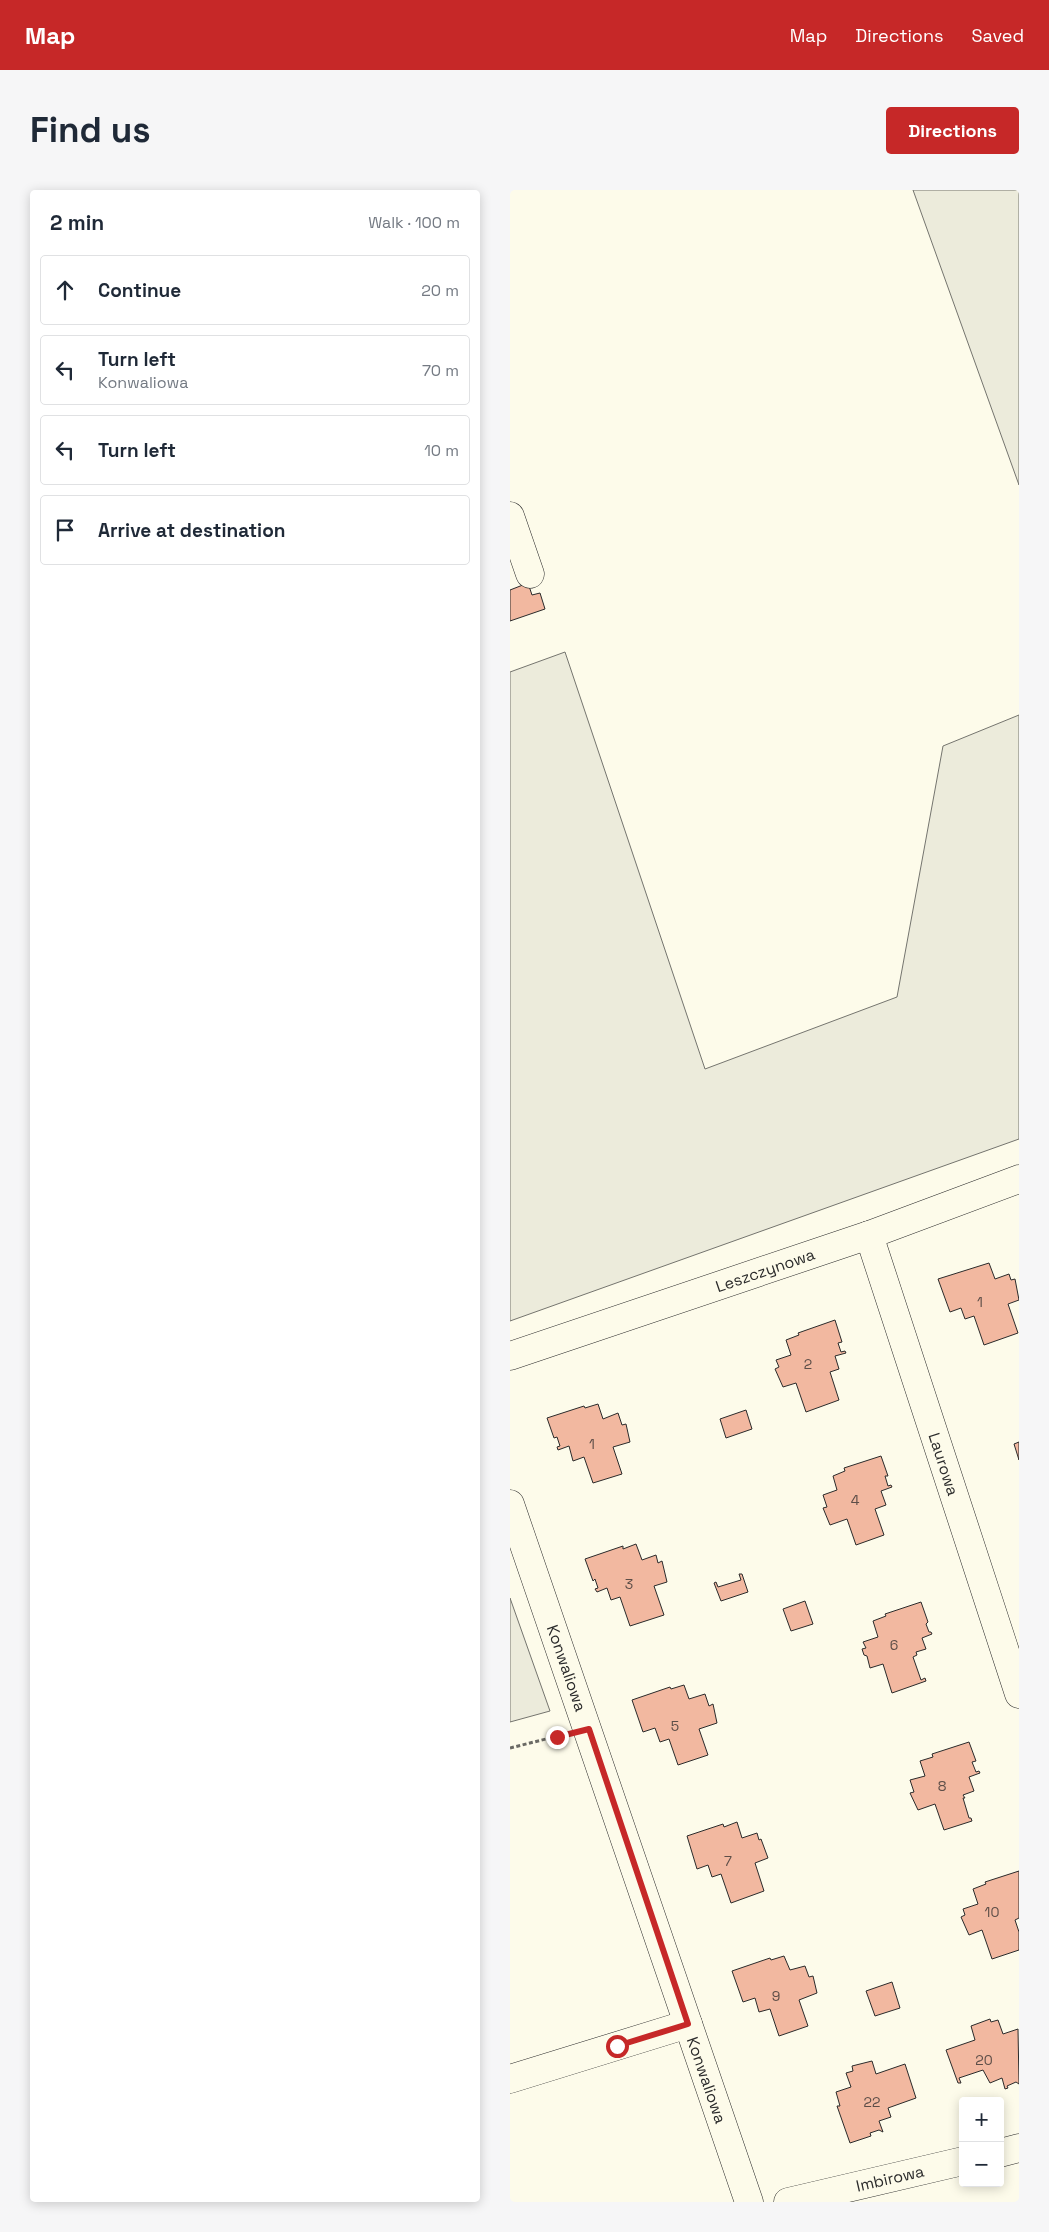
<!DOCTYPE html>
<meta charset="utf-8">
<style>
:root{--surface:#fff;--page:#f6f6f7;--text:#1f2937;--muted:#747a83;--line:#e0e1e3;--accent:#c62828}
body{margin:0;font-family:"Space Grotesk",sans-serif;background:var(--page);color:var(--text)}
.controls{position:absolute;right:15px;bottom:15px;display:grid;overflow:hidden;border-radius:5px;box-shadow:0 2px 12px #0003}
.controls button{width:45px;height:45px;display:grid;place-items:center;padding:0;border:0;border-bottom:1px solid var(--line);background:var(--surface);color:var(--text);font:25px sans-serif}
.stop{position:absolute;width:15px;height:15px;margin:-11px;border:4px solid #c62828;border-radius:50%;background:#fff}
.stop.end{background:#c62828;border-color:#fff;box-shadow:0 1px 5px #0008}
.list{margin:0;padding:0;list-style:none}
h2{display:flex;justify-content:space-between;align-items:center;height:65px;margin:0;padding:0 20px;font-size:21px}
h2 small{font-size:16px;font-weight:400;color:var(--muted)}
.list li{display:grid;grid-template-columns:32px 1fr auto;gap:15px;align-items:center;box-sizing:border-box;height:70px;margin:0 10px 10px;padding:0 10px;border:1px solid var(--line);border-radius:5px}
.list b{display:block;font-size:19px;white-space:nowrap}
.list p{margin:0;font-size:16px;white-space:nowrap;color:var(--muted)}
.list em{font-size:16px;font-style:normal;color:var(--muted)}
.icon{flex:none;width:28px;height:28px;fill:none;stroke:currentColor;stroke-width:2;stroke-linecap:round;stroke-linejoin:round}
.map{position:relative;flex:none;width:509px;height:2012px;overflow:hidden;border-radius:5px}
header{display:flex;align-items:center;gap:30px;box-sizing:border-box;height:70px;padding:0 25px;background:var(--accent);color:#fff}
header strong{font-size:24px}
nav{display:flex;gap:28px;margin-inline-start:auto;font-size:18px}
.intro{display:flex;align-items:center;justify-content:space-between;box-sizing:border-box;height:120px;padding:0 30px}
h1{margin:0;font-size:35px}
.button{padding:12px 22px;border-radius:5px;background:var(--accent);color:#fff;font-size:18px;font-weight:700}
main{display:flex;gap:30px;padding:0 30px}
aside{flex:1;background:var(--surface);border-radius:5px;box-shadow:0 2px 12px #0003}
.map>svg:first-child{display:block}
</style>
<header>
<strong>Map</strong>
<nav><a>Map</a><a>Directions</a><a>Saved</a></nav>
</header>
<div class="intro"><h1>Find us</h1><a class="button">Directions</a></div>
<main>
<aside>
<h2>2 min<small>Walk · 100 m</small></h2>
<ul class="list">
<li><svg class="icon" aria-label="ahead" viewBox="0 0 24 24"><path d="M12 20V5M6 11l6-6 6 6"/></svg><div><b>Continue</b></div><em>20 m</em></li>
<li><svg class="icon" aria-label="left" viewBox="0 0 24 24"><path d="M17 20v-9H6M10 6l-5 5 5 5"/></svg><div><b>Turn left</b><p>Konwaliowa</p></div><em>70 m</em></li>
<li><svg class="icon" aria-label="left" viewBox="0 0 24 24"><path d="M17 20v-9H6M10 6l-5 5 5 5"/></svg><div><b>Turn left</b></div><em>10 m</em></li>
<li><svg class="icon" aria-label="arrive" viewBox="0 0 24 24"><path d="M6 21V4h12l-3 4 3 4H6"/></svg><div><b>Arrive at destination</b></div></li>
</ul>
</aside>
<div class="map">
<svg width="509" height="2012" viewBox="0 0 509 2012">
<rect width="100%" height="100%" fill="#fdfbea"/>
<g fill="#ecebdb" stroke="#74746e">
<path d="M403,0H509V295Z"/>
<path d="M55,462L195,879L387,807L433,556L509,525V949L0,1131V482Z"/>
<path d="M0,1408L40,1521L0,1532Z"/>
</g>
<g fill="#f2b8a0" stroke="#2b2b2b">
<path d="M18,393L22,405L30,403L35,419L0,431V400Z"/>
<path d="M479,1073L485,1089L499,1084L501,1090L505,1089L509,1110L498,1114L508,1143L474,1155L464,1126L455,1129L451,1118L440,1122L428,1089Z"/>
<path d="M325,1130L332,1152L328,1153L331,1162L335,1161L336,1163L325,1166L329,1179L320,1182L329,1210L296,1222L286,1193L273,1197L265,1179L269,1177L266,1170L281,1165L276,1150L289,1145L288,1143Z"/>
<path d="M88,1214L93,1229L108,1223L112,1235L116,1234L120,1252L103,1257L112,1284L83,1293L74,1267L63,1271L59,1256L48,1260L47,1257L50,1256L47,1247L44,1248L37,1228L74,1216L75,1218Z"/>
<path d="M236,1220L242,1239L216,1248L210,1229Z"/>
<path d="M509,1252V1270L504,1254Z"/>
<path d="M371,1266L378,1286H375L378,1296L381,1295L382,1297L371,1301L376,1315L365,1319L374,1345L346,1355L337,1329L320,1335L313,1318L317,1317L313,1305L327,1300L323,1286L335,1281L334,1278Z"/>
<path d="M126,1354L132,1370L146,1365L148,1373L152,1371L157,1392L144,1396L154,1425L120,1436L110,1407L101,1410L97,1398L87,1402L85,1399L88,1398L85,1389L83,1391L75,1369L113,1356V1359Z"/>
<path d="M229,1384H232L238,1402L211,1411L204,1393L206,1392L208,1397L231,1390Z"/>
<path d="M295,1411L303,1434L281,1441L273,1419Z"/>
<path d="M411,1412L418,1432L416,1434L419,1442H421L422,1444L412,1448L416,1459L406,1462L407,1465L403,1467L411,1490L415,1488L416,1491L382,1503L373,1474L360,1478L357,1466L354,1465L352,1459L356,1458L353,1452L368,1447L363,1431L376,1426L375,1424Z"/>
<path d="M174,1495L179,1509L195,1504L199,1516L203,1514L207,1533L189,1539L198,1565L168,1575L159,1549L150,1552L145,1538L133,1542L122,1510L160,1497L161,1499Z"/>
<path d="M459,1552L466,1571L462,1572L466,1582L469,1581L470,1583L459,1587L464,1601L453,1605L455,1608H453L459,1628H461L462,1631L434,1640L425,1614L408,1620L400,1603L404,1602L400,1590L415,1586L410,1571L423,1567L422,1564Z"/>
<path d="M227,1632L232,1648L247,1643L249,1650L251,1649L258,1668L245,1673L254,1701L221,1713L211,1684L202,1687L198,1675L187,1679L177,1646L213,1634L214,1637Z"/>
<path d="M509,1681V1728L505,1730L509,1742V1760L482,1769L472,1740L459,1745L451,1727L455,1725L453,1719L468,1714L463,1699L476,1694L475,1692Z"/>
<path d="M274,1766L280,1780L295,1776L299,1787L303,1786L307,1803L289,1810L298,1836L269,1846L260,1819L249,1822L245,1808L233,1812L222,1781L260,1768L261,1770Z"/>
<path d="M382,1792L390,1818L365,1826L356,1801Z"/>
<path d="M480,1829L481,1832L488,1830L493,1844L508,1839L509,1894L506,1892L497,1896L498,1898L495,1899L492,1888L480,1893L473,1880L449,1888L451,1893H448L436,1860L465,1850L461,1836Z"/>
<path d="M362,1871L366,1884L395,1874L406,1908L378,1918L381,1927L369,1931L373,1942L369,1940L360,1943L361,1946L340,1953L327,1916H330L326,1902L341,1897L336,1883L343,1881L342,1876Z"/>
</g>
<g fill="none" stroke-linecap="round" stroke-linejoin="round">
<g stroke="#2b2b2b" stroke-width="29">
<g id="minor">
<path d="M0,326L20,384"/>
<path d="M359,1045L509,1504"/>
<path d="M0,1166L359,1045L509,989"/>
<path d="M0,1314L239,2012"/>
<path d="M0,1889L178,1834"/>
<path d="M490,1963L509,1958"/>
<path d="M278,2012L453,1971"/>
</g>
</g>
<path stroke="#6a6964" stroke-width="3" stroke-dasharray="4 2.5" stroke-linecap="butt" d="M0,1558L48,1546"/>
<use href="#minor" stroke="#fdfbea" stroke-width="28"/>
</g>
<g fill="none" stroke-linecap="round" stroke-linejoin="round">
<path stroke="#c62828" stroke-width="6" d="M47,1547L79,1539L178,1834L107,1856"/>
</g>
<g text-anchor="middle" stroke-width="4" stroke-linejoin="round" paint-order="stroke">
<g font-size="14" fill="#5d4e48">
<text x="470" y="1117">1</text>
<text x="298" y="1179">2</text>
<text x="82" y="1259">1</text>
<text x="345" y="1315">4</text>
<text x="119" y="1399">3</text>
<text x="384" y="1460">6</text>
<text x="165" y="1541">5</text>
<text x="432" y="1601">8</text>
<text x="218" y="1676">7</text>
<text x="482" y="1727">10</text>
<text x="266" y="1811">9</text>
<text x="474" y="1875">20</text>
<text x="362" y="1917">22</text>
</g>
<g font-size="16" fill="#2b2b2b" stroke="#fdfbea">
<text transform="translate(255 1080) rotate(-19)" y="6">Leszczynowa</text>
<text transform="translate(434 1274) rotate(72)" y="6">Laurowa</text>
<text transform="translate(57 1478) rotate(71)" y="6">Konwaliowa</text>
<text transform="translate(197 1890) rotate(71)" y="6">Konwaliowa</text>
<text transform="translate(380 1988) rotate(-13)" y="6">Imbirowa</text>
</g>
</g>
</svg>
<div class="controls">
<button>+</button>
<button>−</button>
</div>
<div class="stop" style="left:107px;top:1856px"></div>
<div class="stop end" style="left:47px;top:1547px"></div>
</div>
</main>
